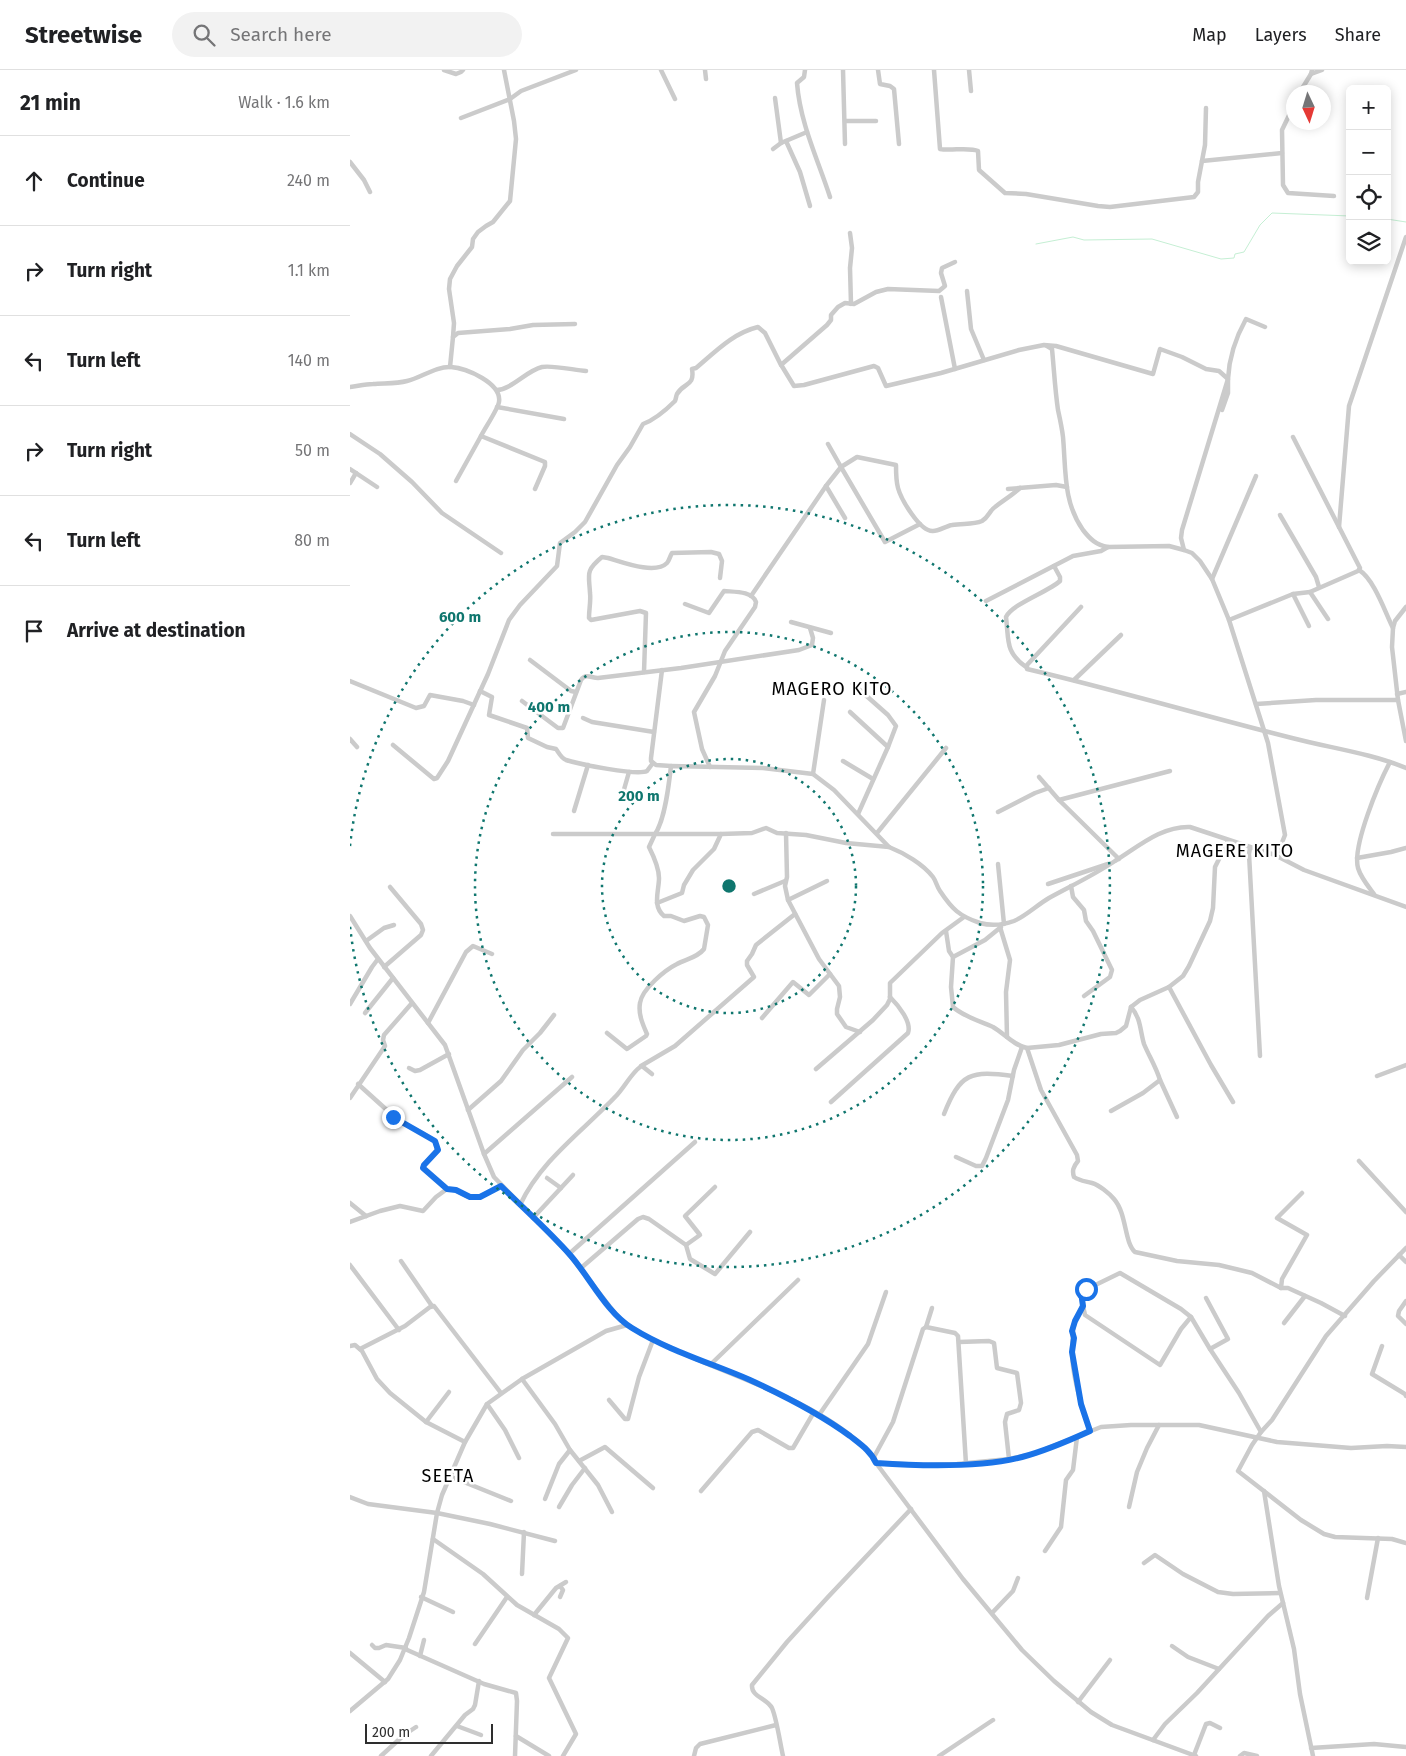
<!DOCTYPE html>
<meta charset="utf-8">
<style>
:root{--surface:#fff;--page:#f2f2f2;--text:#202124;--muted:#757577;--line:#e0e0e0}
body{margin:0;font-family:"Fira Sans",sans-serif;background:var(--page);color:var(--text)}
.controls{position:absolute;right:15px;top:15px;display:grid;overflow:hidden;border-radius:8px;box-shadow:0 2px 12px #0003}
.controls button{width:45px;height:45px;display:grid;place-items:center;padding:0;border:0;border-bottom:1px solid var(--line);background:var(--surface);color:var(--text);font:25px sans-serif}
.compass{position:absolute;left:936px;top:15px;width:45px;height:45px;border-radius:50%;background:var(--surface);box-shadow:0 2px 12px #0003;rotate:176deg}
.scale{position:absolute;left:15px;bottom:12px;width:128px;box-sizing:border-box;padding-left:5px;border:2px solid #2e2e2e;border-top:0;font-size:14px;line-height:18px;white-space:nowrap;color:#2e2e2e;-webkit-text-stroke:4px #fff;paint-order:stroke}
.stop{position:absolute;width:15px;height:15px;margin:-11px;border:4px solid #1a73e8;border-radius:50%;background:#fff}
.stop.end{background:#1a73e8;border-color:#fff;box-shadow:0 1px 5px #0008}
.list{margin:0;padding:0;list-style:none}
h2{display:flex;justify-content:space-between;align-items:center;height:65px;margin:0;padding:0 20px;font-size:21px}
h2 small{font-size:16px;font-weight:400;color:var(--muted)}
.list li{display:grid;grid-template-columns:32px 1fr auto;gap:15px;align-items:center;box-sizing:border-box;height:90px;padding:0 20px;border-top:1px solid var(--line)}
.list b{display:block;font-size:19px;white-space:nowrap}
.list em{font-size:16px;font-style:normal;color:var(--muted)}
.icon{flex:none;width:28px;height:28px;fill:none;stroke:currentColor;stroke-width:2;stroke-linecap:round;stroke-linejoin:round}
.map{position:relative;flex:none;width:1056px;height:1686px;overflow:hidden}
header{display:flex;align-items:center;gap:30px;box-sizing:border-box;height:70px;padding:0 25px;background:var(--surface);border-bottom:1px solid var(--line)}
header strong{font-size:24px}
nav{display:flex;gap:28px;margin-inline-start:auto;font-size:18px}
.search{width:350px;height:45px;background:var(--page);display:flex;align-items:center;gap:12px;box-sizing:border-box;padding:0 18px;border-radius:28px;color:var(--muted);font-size:19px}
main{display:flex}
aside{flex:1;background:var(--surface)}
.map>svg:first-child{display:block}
</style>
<header>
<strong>Streetwise</strong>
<div class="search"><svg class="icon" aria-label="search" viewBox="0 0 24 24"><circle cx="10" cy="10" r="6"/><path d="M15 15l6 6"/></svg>Search here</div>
<nav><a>Map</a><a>Layers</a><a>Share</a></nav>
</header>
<main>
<aside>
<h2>21 min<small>Walk · 1.6 km</small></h2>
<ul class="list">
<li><svg class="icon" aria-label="ahead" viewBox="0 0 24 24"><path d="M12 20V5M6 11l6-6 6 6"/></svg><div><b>Continue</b></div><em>240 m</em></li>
<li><svg class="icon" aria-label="right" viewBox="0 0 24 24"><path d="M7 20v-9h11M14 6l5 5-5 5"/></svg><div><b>Turn right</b></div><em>1.1 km</em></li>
<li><svg class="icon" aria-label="left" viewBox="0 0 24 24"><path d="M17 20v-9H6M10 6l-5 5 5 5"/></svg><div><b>Turn left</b></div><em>140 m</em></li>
<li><svg class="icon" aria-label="right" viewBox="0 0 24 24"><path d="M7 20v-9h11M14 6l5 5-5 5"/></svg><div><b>Turn right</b></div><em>50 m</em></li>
<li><svg class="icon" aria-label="left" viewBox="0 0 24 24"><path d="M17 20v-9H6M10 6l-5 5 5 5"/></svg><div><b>Turn left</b></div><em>80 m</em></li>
<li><svg class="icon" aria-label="arrive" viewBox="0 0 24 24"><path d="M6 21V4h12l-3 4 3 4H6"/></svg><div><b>Arrive at destination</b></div></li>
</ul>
</aside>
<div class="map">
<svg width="1056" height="1686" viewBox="0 0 1056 1686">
<rect width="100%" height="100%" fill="#fff"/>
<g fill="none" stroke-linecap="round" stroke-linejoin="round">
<g stroke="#c5efd4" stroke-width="1">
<path d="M1037,149L1056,152"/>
<path d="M686,174L723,167L734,170L802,169L871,189L884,188L885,184L894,182L910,155L922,143L1000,146"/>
</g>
<g stroke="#cbcbcb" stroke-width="4.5">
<path d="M94,0L106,4L111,2L113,0"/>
<path d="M311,0L325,29"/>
<path d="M355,0L356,9"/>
<path d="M455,0L454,7L447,13C450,53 468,90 480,127"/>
<path d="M493,0L495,74"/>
<path d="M528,0L530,14L540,16L544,19L549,74"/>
<path d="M584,0L590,79C600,81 620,77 628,81L629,100L655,123L676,124L748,136L760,137L844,127L848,122V112L855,75L856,38"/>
<path d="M619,0L621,21"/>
<path d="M961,4L972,0"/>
<path d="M950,22L961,4L962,0"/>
<path d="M425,28L431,73"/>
<path d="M944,35L932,60L933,115L938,123L984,126"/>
<path d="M111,48L160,29L171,21L226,0"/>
<path d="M495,51H526"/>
<path d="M436,71L450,102L460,136"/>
<path d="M423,79L431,73L457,62"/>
<path d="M852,91L932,83"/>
<path d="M0,92L14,110L20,122"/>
<path d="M500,163L502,178L500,198L501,234"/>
<path d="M617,221L621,259L634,290"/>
<path d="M591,227L605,299"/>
<path d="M103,267L104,253L99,219L100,209L107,196L122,177L123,169L128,162L136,156L143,152L160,131L166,69L164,51L154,0"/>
<path d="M697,276L702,279C704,299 705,320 708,340C710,349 712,358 713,367C716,400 713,432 733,460C740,469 746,475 758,477L819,476L834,480L842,483L850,491L862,509L879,550L918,673L935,765L929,780L925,785"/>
<path d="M431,295L477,255L481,250V245L488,237L495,233L504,234L526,222L538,219L589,221L595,216L591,203L592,198L605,192"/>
<path d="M100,297L103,267L108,263L160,259L183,255L225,254"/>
<path d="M0,317C8,316 15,314 23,314C34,313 46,314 57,311C71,308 86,296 101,297C116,298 152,313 149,332C148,339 135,358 131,366L195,392V396L185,419"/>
<path d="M147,320C162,319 176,301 192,297C202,295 224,300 236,301"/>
<path d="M147,337L214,349"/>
<path d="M0,364L30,384L62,412L92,443L151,483"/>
<path d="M943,367L1010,498L1008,501L960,522L978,549"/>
<path d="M478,374L491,397L507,387L546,395C546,402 546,411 548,418C551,429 570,462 583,461C589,461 596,456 602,455C612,453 623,455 632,451C639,447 639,441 645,437C654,430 661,426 670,418"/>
<path d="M0,399L27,417"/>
<path d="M106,411L131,366"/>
<path d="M0,413L6,403"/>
<path d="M476,416L495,448"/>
<path d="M658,419L706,415L717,417"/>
<path d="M930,445L966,507L969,517"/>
<path d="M989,457L999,336L1056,167"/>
<path d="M834,480L831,468L832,460L878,309C879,288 886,267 896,249L915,257"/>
<path d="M1009,500C1024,509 1035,542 1043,558"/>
<path d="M862,509L906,406"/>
<path d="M943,524L959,556"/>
<path d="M401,526L476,416L491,397L535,472L570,454"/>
<path d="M636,531L723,486L751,481L758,477"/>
<path d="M335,534L359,543L374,521C385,522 402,521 406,532L405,537L375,581L365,606L344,642L352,679L360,697"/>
<path d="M731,537L677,595V599C766,620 854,646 942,668C980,678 1020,683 1056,698"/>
<path d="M1056,537L1045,551L1043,558L1042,577L1048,630L1056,671"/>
<path d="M879,550L943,524L960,522"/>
<path d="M441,552L481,563"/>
<path d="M180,590L221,621L226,622"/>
<path d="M676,597C655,582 659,571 656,547C662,534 698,522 710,511V507L704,496"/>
<path d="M312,600L301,688V691L306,695L321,696"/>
<path d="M294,602L296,543L290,541L241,550L239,548C239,539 241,531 240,523C239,504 235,501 252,487L258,488C272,492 305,505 317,493C319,491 320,486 322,483L361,482L369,484L372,491L370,508"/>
<path d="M724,610L771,565"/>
<path d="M0,611L66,638L74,636L80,625L113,631L124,635"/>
<path d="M503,614L538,645L546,656L538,677L508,744"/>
<path d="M130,621L142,627L139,645L177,658L178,668L197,677L206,679C209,683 211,688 216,690C229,694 287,706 297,701L303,693"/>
<path d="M1047,624L1056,622"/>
<path d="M172,631L208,658H213L231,610C236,603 241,608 248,608L331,598L449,580L462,575L463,568L460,558"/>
<path d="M906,634L966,630H1048"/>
<path d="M500,642L538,677"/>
<path d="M233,648L242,652L304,662"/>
<path d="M0,669L7,677"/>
<path d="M43,675L84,709L87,708L98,691L138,604L159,550L170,535L207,496L210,473L225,462L235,452L267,395L280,377L293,354C304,350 316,340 325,331C326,329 326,326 327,324C334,312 345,317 342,299L346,298C365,282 383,263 408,257L415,263L430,293L444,316L454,315L524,296L528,298L536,316L591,303L669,280L694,275L706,276L803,304L810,279L832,287L856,299L869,301L878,309V323L872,340"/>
<path d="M493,691L523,709"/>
<path d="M463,704L474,630"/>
<path d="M689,707L709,730L769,789"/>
<path d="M273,723L279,702"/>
<path d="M709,730L820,701"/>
<path d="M224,741L238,695"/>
<path d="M648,742L685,723L699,718"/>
<path d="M436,763L437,807L435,816L438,830L469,889L489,916L490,927L487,939V944L496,957L510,962"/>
<path d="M527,763L596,678"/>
<path d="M203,764H305C315,750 319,714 321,696L413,698L463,704L484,720L539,777C554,783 573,794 583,807C586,811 587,817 590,821C602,839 609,846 630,853C641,856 653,855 664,851C676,846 687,835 699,828C721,816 744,805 765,791C788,777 811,756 840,757L925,785L954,800L1056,837"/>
<path d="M878,771L865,797L863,838L860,851L839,896L833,906L819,917L790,930L781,937L776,956L770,961L766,963L751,964L709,975L677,978L691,1020L727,1085L728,1091C723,1097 722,1101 724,1107C730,1111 735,1111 742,1113C749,1115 759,1123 764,1129C777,1144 774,1172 785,1182L827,1191L869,1195L902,1203L931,1218H938L971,1233L995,1246"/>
<path d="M900,778L899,784L910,986"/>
<path d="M1007,788L1041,782L1056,778"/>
<path d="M648,794L654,854"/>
<path d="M698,814L758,794"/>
<path d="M721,816L723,827L734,840L736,851L743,861L762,900L760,907L734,926"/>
<path d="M404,824L435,811"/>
<path d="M1024,824C1018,816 1011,808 1008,798C1002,776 1029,713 1040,692"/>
<path d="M438,830L477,811"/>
<path d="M307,833L332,823L334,815L343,800L364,779L371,764L402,763L416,758L427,763L456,765L496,773L539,777"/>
<path d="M0,846L20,878L95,975L134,1084L144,1107L219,1184L267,1246C285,1263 308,1272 330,1282C395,1312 474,1333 524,1387L526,1393L613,1509L672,1580L704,1611L741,1642L762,1655L846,1686"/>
<path d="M650,857L660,890L656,922L657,967"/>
<path d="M596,861L599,881L603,887L601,917L603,937C614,947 630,951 643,957C655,964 663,975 677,978"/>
<path d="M16,871L34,858L44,855"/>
<path d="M603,887L635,870L651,857"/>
<path d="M34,897L71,865L73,860L71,854L40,817"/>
<path d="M819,917L861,995L883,1032"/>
<path d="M0,934L22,897L28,889"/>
<path d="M15,943L43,908"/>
<path d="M412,948L443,912L459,925L480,904"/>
<path d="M78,953L116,882L123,876L142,884"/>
<path d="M257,963L277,979L296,966L297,964C293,955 288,944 290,933C292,919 315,900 327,894C336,889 347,888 354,879L358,855L354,847L350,846L334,851L321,846H314C302,836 309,821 309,808C309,799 303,785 299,777L305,764H371"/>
<path d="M291,996L325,976L404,907L397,895V891L402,884L406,875L445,844"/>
<path d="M59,998L65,1001L70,1000L99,984"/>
<path d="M466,999L523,950L537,935L540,929V913L592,863L614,847"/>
<path d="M1027,1006L1056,995"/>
<path d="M810,1010L827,1047"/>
<path d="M8,1014L49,1051L72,1063L85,1071L87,1080L74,1095L73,1098L97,1119"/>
<path d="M0,1028L35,976L33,970L34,965L62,933"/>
<path d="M481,1032L558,963C562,952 548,935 540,927"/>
<path d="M118,1040L151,1011L173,980L190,963L204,945"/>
<path d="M761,1041L793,1023L810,1010C806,997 799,986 794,974C790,961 791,948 781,937"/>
<path d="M594,1044C610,1003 621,1000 663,1006"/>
<path d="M134,1084L222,1007"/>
<path d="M606,1087L626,1096H632L636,1088L658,1030L664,1000L672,977"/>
<path d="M1009,1091L1056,1142"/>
<path d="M197,1108L211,1118"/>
<path d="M0,1133L16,1146"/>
<path d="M170,1135C191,1090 233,1061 266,1026C274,1018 284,999 292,996L302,1004"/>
<path d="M183,1148L223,1105"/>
<path d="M0,1152L30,1141L50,1136L73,1141L86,1127L97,1119C105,1119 109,1122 116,1126C128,1131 141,1121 151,1116"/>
<path d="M336,1175L350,1165L335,1146L365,1117"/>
<path d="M1056,1178L1024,1211L976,1266L922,1350L911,1362L902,1375L888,1401L951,1450L974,1464L985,1467L1042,1469L1056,1473"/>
<path d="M219,1184L345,1072"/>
<path d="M1049,1185L1056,1192"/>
<path d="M51,1191L82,1236"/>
<path d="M0,1195L49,1260"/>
<path d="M231,1198L288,1149L293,1147L299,1149L336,1175L340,1189L365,1204L400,1162"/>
<path d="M931,1218L932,1209L957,1165L927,1148L952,1123"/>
<path d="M856,1228L878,1269L860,1279"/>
<path d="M1056,1231L1049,1241L1048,1246L1056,1254"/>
<path d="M733,1236L735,1245L810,1295L831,1259L841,1247"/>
<path d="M934,1253L955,1226"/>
<path d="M576,1257L582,1238"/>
<path d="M609,1272L639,1271L644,1273L647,1298L667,1303L671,1333L669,1340L657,1344L655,1352L659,1389"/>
<path d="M0,1276L5,1275L12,1281L27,1309L40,1323L76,1352L115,1372"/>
<path d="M1032,1276L1022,1304L1055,1324L1056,1326"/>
<path d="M10,1279L55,1256L80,1237L84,1236L151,1323"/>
<path d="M360,1295L448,1210"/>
<path d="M172,1309L205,1354L220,1380L248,1415L262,1442"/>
<path d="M259,1330L275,1349H278L289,1307L303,1270"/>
<path d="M137,1334L155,1360L169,1388"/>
<path d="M469,1345L518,1274L536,1222"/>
<path d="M76,1352L99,1322"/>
<path d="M740,1361C732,1338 722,1306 722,1282C722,1275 723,1269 723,1262C722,1253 729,1246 732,1237C733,1233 732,1227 731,1222L770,1203L831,1239L841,1247L860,1279L889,1323L911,1362"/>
<path d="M524,1387L543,1352L573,1259L576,1257L605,1263L608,1266L616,1394"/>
<path d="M229,1391L255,1377L303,1418"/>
<path d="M526,1393L578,1395L607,1394L659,1389L683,1384L751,1357L781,1355H849L927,1372L1001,1378L1037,1376L1056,1377"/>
<path d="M99,1406L161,1431"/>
<path d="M351,1421L402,1362L408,1360L439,1378H443L464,1342"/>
<path d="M914,1421L929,1516L944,1579L950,1624L963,1686"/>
<path d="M0,1427L18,1434L87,1443L140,1454L205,1471"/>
<path d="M195,1429L209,1394L220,1380"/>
<path d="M209,1437L222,1415L235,1398"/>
<path d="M779,1437L787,1402L797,1378L809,1355"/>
<path d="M83,1469L133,1504L167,1535L209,1559L218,1568L199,1608L226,1664L213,1686"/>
<path d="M695,1481L711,1457L716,1410L723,1400L727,1367"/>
<path d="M794,1493L805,1485L833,1504L868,1522L883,1524L930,1523"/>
<path d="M172,1504L174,1462"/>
<path d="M71,1527L103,1542"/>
<path d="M210,1527L213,1520L210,1516"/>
<path d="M1017,1528L1028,1468"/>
<path d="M642,1543L663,1521L668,1508"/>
<path d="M184,1545L206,1518L216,1512"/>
<path d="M125,1574L157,1527"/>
<path d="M22,1575L25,1578H29L36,1575L56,1578"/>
<path d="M822,1576L838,1587L869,1599"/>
<path d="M55,1579L134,1614L166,1623L167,1631L165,1686"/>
<path d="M0,1583L35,1612"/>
<path d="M70,1586L74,1570"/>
<path d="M728,1632L760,1590"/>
<path d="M0,1641L38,1609L50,1590L59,1568L74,1522L87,1443L92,1425L115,1372L137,1334L172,1309L256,1261L277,1255"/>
<path d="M107,1656L131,1665"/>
<path d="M166,1666L199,1686"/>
<path d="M803,1670L815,1654L847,1623L918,1546L933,1533"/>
<path d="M961,1678L1024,1674L1056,1677"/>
<path d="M844,1685L856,1654L860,1653L870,1658"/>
<path d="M31,1686L54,1665L66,1657"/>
<path d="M81,1686L115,1645L123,1639L125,1635L129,1611"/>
<path d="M344,1686L346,1678L350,1674L426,1655"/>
<path d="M433,1686C430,1673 427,1650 422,1638C417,1628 401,1627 402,1615L437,1572L478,1527L561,1439"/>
<path d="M589,1686L643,1650"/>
<path d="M890,1686L894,1683L907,1686"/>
</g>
</g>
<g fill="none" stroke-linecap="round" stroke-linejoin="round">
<path stroke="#1a73e8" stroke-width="6" d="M43,1047L85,1071L88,1080L74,1095L73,1098L97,1119L106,1120L120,1127H130L151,1116C174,1139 199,1161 221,1186C240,1208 257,1243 282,1258C319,1281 361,1293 400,1310C435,1326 469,1343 500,1366C510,1374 521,1381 526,1393C570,1396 630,1398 672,1387C695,1381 718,1371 740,1361L731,1334L722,1282L724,1268L722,1261L725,1251L733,1236L731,1222L736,1219"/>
</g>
<g fill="none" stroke="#0f766e" stroke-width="2.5" stroke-dasharray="2.5 5">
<circle cx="379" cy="816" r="127"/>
<circle cx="379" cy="816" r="254"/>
<path d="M0 776A381 381 0 1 1 0 856"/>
</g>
<g text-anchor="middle" stroke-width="5" stroke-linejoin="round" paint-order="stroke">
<g font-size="18" letter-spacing="1" fill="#000" stroke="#fff">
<text x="482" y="625">MAGERO KITO</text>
<text x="885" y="787">MAGERE KITO</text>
<text x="98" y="1412">SEETA</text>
</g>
</g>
<circle cx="379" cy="816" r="8" fill="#0f766e" stroke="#fff" stroke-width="2.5"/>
<g font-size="15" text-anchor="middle" font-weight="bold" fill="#0f766e" stroke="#fff" stroke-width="5" stroke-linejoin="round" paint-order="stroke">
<text x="110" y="552">600 m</text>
<text x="199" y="642">400 m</text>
<text x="289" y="731">200 m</text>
</g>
</svg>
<div class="controls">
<button>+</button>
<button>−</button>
<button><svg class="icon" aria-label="locate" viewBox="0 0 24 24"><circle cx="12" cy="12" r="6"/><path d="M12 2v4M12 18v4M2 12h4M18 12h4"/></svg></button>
<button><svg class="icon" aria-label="layers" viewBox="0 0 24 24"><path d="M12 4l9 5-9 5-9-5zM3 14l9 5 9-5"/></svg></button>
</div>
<svg class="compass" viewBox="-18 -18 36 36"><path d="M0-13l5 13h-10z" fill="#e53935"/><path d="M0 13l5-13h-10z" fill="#757577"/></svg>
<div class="scale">200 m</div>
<div class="stop" style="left:736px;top:1219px"></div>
<div class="stop end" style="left:43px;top:1047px"></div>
</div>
</main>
